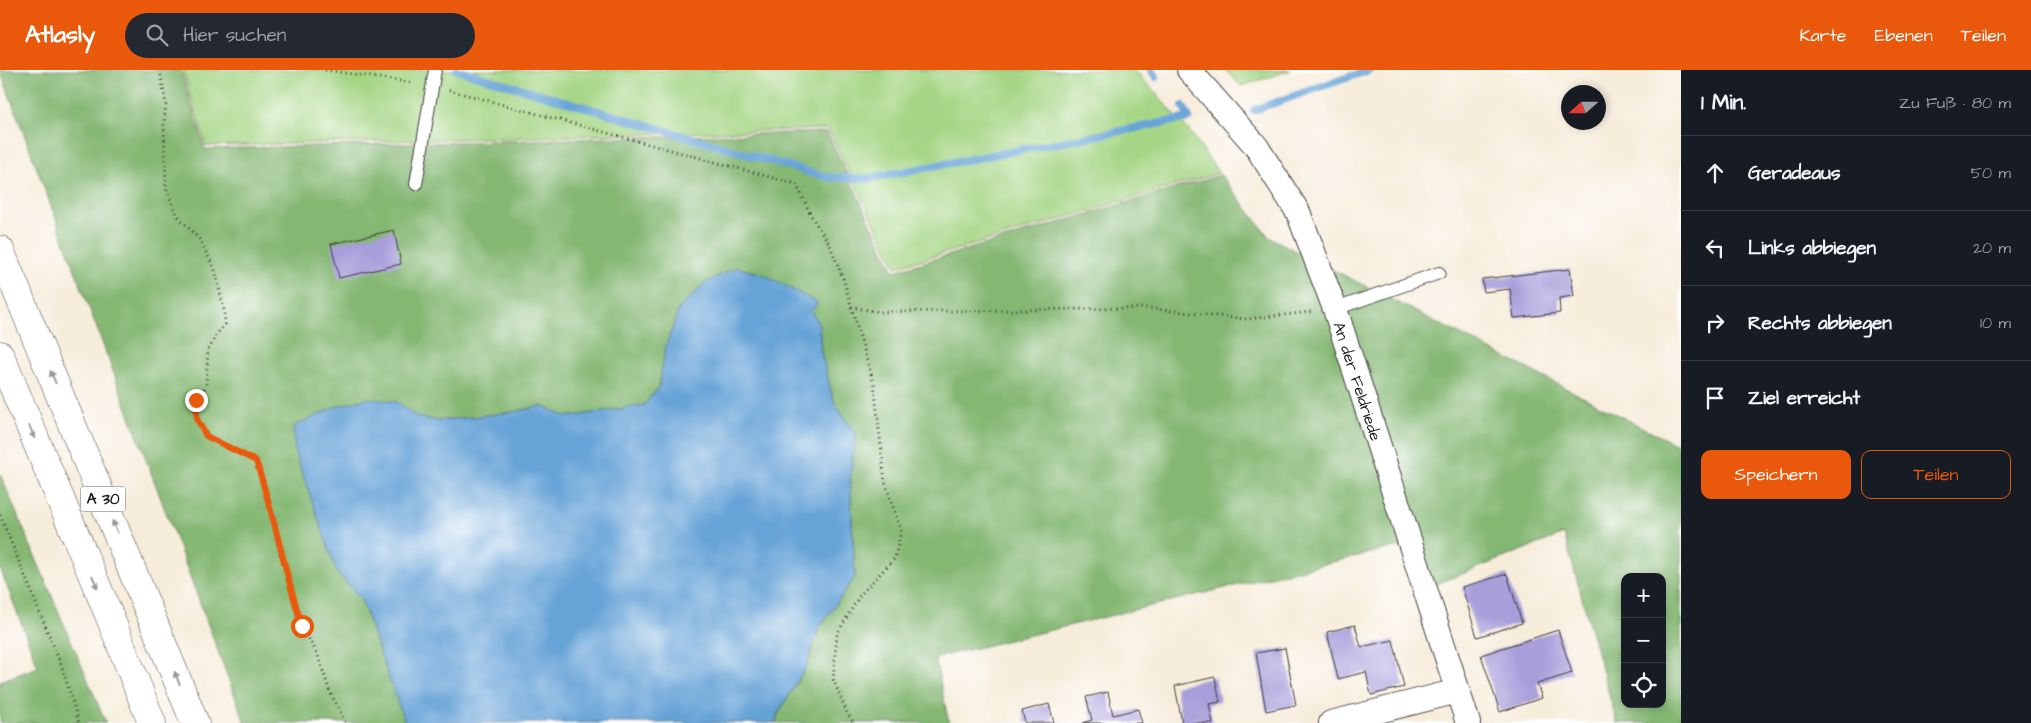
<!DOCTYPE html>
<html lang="de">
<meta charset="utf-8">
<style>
:root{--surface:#171b24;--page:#242831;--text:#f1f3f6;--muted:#9ea1a6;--line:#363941;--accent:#ea580c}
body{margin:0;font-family:"Architects Daughter",sans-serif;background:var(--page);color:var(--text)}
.controls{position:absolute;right:15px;bottom:15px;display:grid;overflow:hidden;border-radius:10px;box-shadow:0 2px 8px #0003}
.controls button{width:45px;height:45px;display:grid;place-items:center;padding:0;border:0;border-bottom:1px solid var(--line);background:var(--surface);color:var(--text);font:25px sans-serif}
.compass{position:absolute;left:1561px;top:15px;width:45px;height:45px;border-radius:50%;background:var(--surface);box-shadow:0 2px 8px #0003;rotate:249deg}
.stop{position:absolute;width:15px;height:15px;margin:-11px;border:4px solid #ea580c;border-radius:50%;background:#fff}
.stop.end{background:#ea580c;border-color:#fff;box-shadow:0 1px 5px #0008}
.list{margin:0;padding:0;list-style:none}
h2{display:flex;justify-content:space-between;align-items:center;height:65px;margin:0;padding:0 20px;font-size:21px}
h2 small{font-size:16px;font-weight:400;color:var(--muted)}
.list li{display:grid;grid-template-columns:32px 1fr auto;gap:15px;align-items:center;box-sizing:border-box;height:75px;padding:0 20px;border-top:1px solid var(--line)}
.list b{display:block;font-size:19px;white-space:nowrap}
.list em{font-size:16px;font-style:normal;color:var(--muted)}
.actions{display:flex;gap:10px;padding:15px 20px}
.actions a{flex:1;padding:11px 0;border:1px solid var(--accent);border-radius:10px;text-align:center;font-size:18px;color:var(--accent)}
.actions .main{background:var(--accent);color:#fff}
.icon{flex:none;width:28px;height:28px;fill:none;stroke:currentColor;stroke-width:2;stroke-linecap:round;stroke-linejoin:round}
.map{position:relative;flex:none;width:1681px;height:653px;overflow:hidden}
header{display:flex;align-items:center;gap:30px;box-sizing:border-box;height:70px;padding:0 25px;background:var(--accent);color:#fff}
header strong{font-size:24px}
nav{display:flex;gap:28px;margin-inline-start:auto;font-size:18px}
.search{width:350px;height:45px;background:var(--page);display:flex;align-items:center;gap:12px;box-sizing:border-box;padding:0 18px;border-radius:28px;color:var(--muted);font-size:19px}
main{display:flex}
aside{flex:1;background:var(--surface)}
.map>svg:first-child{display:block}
</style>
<header>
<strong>Atlasly</strong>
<div class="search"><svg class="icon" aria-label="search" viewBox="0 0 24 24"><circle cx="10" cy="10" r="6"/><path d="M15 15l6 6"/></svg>Hier suchen</div>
<nav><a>Karte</a><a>Ebenen</a><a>Teilen</a></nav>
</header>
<main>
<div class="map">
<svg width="1681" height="653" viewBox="0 0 1681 653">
<rect width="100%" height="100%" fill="#fff"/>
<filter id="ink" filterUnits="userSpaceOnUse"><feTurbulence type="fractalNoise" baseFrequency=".02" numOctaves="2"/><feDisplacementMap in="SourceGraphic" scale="10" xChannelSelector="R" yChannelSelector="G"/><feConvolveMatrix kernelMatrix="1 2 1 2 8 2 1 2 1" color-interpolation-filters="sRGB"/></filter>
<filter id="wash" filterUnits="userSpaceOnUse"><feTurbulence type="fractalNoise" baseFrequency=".0096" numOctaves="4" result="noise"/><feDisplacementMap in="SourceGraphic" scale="20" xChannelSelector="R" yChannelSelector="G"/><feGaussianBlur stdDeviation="1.12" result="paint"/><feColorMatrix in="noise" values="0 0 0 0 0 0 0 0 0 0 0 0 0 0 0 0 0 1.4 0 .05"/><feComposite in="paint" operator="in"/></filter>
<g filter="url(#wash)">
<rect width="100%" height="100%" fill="#f6ecda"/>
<g fill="#a6d685" stroke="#617950">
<path d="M183,0H1135L1190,62L1219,103L896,197L828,59L206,76Z"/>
<path d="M1225,0H1291L1241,16Z"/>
</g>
<g fill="#84b772" stroke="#506a47" fill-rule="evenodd">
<path d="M0,0H181L205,79L827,62L894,201L1221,105L1269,167L1681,377V653H1617L1564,464L1426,518L1399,476L935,588L949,653H776L777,646L807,595L819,558L855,507L850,410L856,365L834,332L821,282L819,254L811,241L817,233L765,205L736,197L665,279L659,317L644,335L567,347L542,336L513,342L438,351L417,347L397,332L295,382L337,502L361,529L405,653H245ZM1625,507H1662V634H1625Z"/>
<path d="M0,404L106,653H0V611L38,597L0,498Z"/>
</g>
<path fill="#66a3d7" stroke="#41607a" d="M736,197L765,205L818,233L811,241L819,254L821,282L834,332L856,365L850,410L855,507L819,558L807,595L777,645L776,653H405L361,529L337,502L295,382L293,357L335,337L368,328L397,332L417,347L438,351L513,342L542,336L567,347L644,335L659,317L665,279L679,238L705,213Z"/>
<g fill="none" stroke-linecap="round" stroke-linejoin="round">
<g stroke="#66a3d7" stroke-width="8">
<path d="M457,0L826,107L865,109L1189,48L1183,36"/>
<path d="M1151,0L1156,7"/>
<path d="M1254,40L1369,0"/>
</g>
</g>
<g id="blocks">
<g fill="#a79eda">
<path d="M394,160L401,194L339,208L331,174Z"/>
<path d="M1570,199L1574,226L1559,228L1560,243L1514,248L1510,219L1484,222L1482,209Z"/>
<path d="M1507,504L1522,553L1477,567L1462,517Z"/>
<path d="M1355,555L1361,577L1393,570L1404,617L1371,625L1366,602L1338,609L1327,562Z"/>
<path d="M1558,560L1572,603L1537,614L1542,628L1500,642L1481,585Z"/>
<path d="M1285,578L1296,635L1266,641L1256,583Z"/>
<path d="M1215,607L1220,632L1209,634L1213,653H1182L1175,616Z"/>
<path d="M1108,622L1113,645L1138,639L1142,653H1083L1092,650L1086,627Z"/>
<path d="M1049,634L1054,653H1025L1022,641Z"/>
</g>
</g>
</g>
<g filter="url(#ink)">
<use href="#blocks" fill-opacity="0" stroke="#3d3b38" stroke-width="1"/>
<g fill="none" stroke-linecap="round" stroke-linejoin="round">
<g stroke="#3d3b38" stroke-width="14">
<g id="lane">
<path d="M416,114L435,0"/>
<path d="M1335,239L1439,203"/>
</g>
</g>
<g stroke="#3d3b38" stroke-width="26">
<g id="street">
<path d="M1189,0L1256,76L1298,142L1335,239L1468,653"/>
<path d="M1331,653L1458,621"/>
</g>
</g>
<g stroke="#3d3b38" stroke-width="29">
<g id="highway">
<path d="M0,180L195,653"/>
<path d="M0,285L109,545L152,653"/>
</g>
</g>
<g stroke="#3d3b38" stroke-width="3" stroke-dasharray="1 4" stroke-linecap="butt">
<path d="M160,0L166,34L164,52L166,118L177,145L200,170L215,200L224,240L225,254L217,264L208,280L206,316L196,330L197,349L206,366L256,391L271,436L279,479L302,557L317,583L330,622L346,653"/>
<path d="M325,0L414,13"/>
<path d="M449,20L796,114L813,149L829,173L843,208L874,314L885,412L901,462L895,488L860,525L837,564L833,609L847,643L854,653"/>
<path d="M851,237L880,242L1146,238L1246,249L1311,242"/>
<path d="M0,445L62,597L79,653"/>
</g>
<use href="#lane" stroke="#fff" stroke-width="12"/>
<use href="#street" stroke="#fff" stroke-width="24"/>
<use href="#highway" stroke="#fff" stroke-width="28"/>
</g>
<defs><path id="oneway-solid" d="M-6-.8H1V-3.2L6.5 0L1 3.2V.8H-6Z" transform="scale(1.25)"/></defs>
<g fill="#999">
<use href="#oneway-solid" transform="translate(53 307) rotate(-113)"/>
<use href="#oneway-solid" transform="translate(32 362) rotate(67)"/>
<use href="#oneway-solid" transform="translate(115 457) rotate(-113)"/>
<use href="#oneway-solid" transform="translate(95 512) rotate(67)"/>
<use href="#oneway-solid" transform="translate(177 608) rotate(-112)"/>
</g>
</g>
<g fill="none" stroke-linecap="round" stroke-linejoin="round" filter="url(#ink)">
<path stroke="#ea580c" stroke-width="6" d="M196,330L197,349L206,366L256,391C274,445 285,502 302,556"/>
</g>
<g text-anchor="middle" stroke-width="4" stroke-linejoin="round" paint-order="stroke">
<rect fill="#fff" stroke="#606060" stroke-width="1" x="80.5" y="416.5" width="45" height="25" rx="4"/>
<g font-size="15" font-weight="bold" fill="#1c1c1c">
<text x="103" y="434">A 30</text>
</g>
<g font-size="16" fill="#1c1c1c" stroke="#fff">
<text transform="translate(1358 311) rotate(72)" y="6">An der Feldriede</text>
</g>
</g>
</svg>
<div class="controls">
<button>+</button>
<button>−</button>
<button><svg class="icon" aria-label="locate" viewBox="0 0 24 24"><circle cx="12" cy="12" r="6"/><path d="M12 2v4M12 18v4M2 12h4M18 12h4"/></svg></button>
</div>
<svg class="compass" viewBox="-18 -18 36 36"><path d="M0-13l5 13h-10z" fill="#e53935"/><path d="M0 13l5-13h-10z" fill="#9ea1a6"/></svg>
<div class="stop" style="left:302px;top:556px"></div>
<div class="stop end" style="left:196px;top:330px"></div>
</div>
<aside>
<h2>1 Min.<small>Zu Fuß · 80 m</small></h2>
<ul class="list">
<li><svg class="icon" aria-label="ahead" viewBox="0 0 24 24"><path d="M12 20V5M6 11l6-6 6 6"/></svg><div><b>Geradeaus</b></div><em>50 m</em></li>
<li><svg class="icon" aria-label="left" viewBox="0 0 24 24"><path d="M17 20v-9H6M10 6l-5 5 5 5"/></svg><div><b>Links abbiegen</b></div><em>20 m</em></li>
<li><svg class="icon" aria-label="right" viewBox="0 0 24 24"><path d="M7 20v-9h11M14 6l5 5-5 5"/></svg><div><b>Rechts abbiegen</b></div><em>10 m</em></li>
<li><svg class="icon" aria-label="arrive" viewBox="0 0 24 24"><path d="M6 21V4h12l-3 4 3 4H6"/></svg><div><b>Ziel erreicht</b></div></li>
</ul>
<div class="actions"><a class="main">Speichern</a><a>Teilen</a></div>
</aside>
</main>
